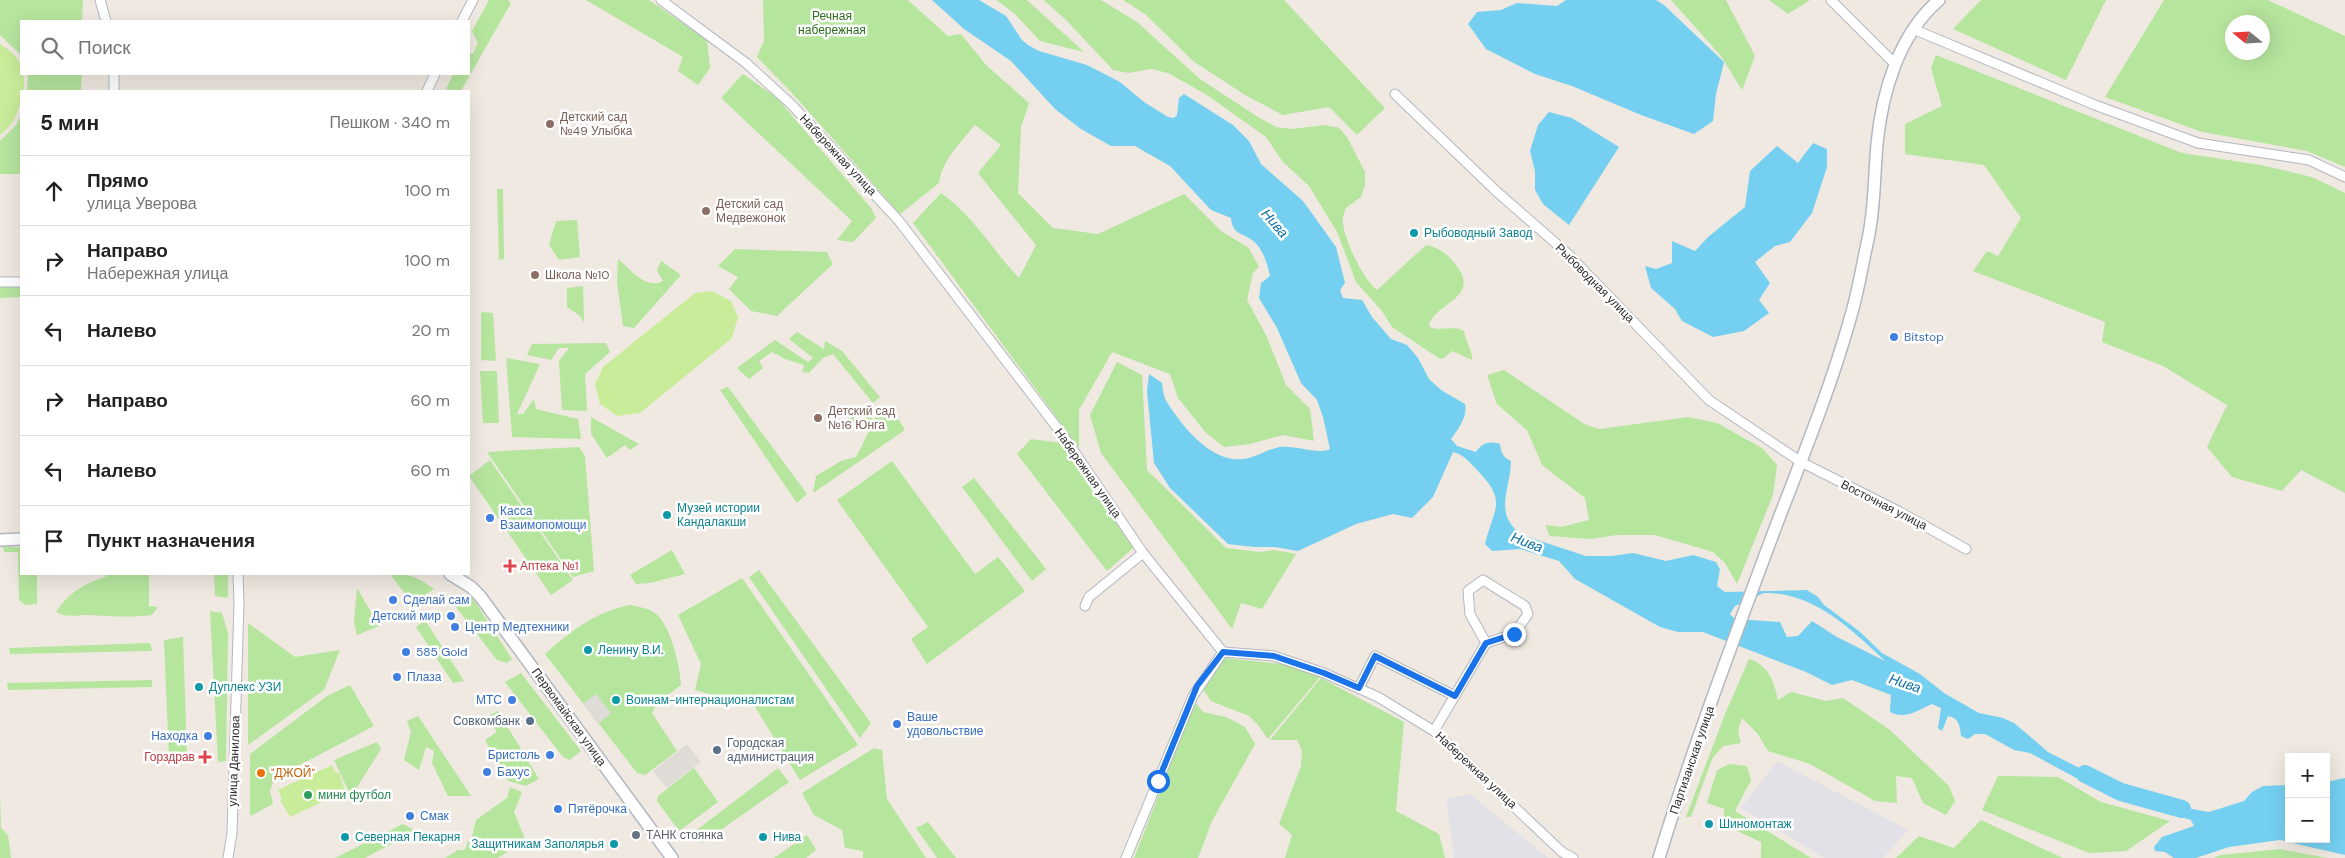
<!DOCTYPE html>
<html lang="ru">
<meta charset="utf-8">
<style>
:root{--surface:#fff;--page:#f6f6f6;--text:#222;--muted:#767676;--line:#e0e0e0}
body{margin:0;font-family:"DM Sans",sans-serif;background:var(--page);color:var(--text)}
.controls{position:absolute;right:15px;bottom:15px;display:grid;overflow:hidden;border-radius:0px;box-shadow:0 5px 20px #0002}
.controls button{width:45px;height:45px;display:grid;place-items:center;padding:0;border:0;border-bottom:1px solid var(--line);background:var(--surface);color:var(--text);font:25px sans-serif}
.compass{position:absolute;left:2225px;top:15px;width:45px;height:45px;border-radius:50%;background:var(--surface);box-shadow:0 5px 20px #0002;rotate:288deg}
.stop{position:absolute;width:15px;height:15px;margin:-11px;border:4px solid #1a73e8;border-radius:50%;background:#fff}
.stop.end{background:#1a73e8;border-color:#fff;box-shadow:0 1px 5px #0008}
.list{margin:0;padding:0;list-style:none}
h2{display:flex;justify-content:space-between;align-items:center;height:65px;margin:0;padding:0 20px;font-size:21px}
h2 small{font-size:16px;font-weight:400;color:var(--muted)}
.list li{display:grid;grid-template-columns:32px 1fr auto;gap:15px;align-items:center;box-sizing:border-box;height:70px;padding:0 20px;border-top:1px solid var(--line)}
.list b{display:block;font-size:19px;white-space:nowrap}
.list p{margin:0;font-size:16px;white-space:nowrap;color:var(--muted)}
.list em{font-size:16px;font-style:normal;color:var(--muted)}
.icon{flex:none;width:28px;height:28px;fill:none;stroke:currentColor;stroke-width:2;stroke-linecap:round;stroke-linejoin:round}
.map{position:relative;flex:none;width:2345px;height:858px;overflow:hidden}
.search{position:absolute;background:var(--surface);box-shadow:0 5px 20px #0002;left:20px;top:20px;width:450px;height:55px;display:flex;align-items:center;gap:12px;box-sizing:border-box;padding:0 18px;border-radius:0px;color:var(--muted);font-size:19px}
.panel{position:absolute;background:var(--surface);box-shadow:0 5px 20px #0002;left:20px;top:90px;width:450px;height:485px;border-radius:0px}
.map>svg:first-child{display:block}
</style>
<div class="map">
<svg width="2345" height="858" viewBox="0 0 2345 858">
<rect width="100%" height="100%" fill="#efe9e1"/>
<g fill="#e3e1e8">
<path d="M1777,761L1908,830L1883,858H1825L1741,808Z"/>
<path d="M1470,794L1548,858H1454L1446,799Z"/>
</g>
<g fill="#b6e59e" fill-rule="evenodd">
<path d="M0,0H83L82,21H21V55L0,35Z"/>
<path d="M489,0H508L511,3L461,91L446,89L453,74H469V53L473,54L478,43L472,31Z"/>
<path d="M586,0H649L707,40L710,68L698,85L678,71L683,57Z"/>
<path d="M763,0H908L948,36L961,34L986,65L1029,103L1021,127L1018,193L1053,228L1098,234L1184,194L1221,231L1249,248L1259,267L1253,273L1247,300L1267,337L1286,385L1310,409L1314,441L1283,435L1250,444L1224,447L1206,433L1178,398L1170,374L1112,352L1079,410V448L913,223L941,193C974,216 992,250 1019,278L1036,245L978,173L1001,145L975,125C961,142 942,160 939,183L900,214L791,92L757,57L764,41Z"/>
<path d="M996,0H1027L1084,52L1040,41L1014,13Z"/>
<path d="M1044,0H1101L1137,22L1200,79L1261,119L1276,127L1292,129L1325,125L1339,128L1347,137L1365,172V185L1361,197L1346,208C1344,213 1342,218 1343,223C1345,242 1363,279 1377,290L1426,245C1439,248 1447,253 1455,264C1484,298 1432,304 1429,326C1439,333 1453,324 1464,331C1465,341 1473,351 1472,360L1452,351L1444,358L1440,359L1392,327L1382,311L1356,282L1337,232L1309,186L1283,162L1266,137L1207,95L1168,73L1151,69L1129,73L1113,70L1067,21Z"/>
<path d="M1123,0H1284L1385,108L1357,135L1329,107L1283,115L1245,95L1193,61L1145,14Z"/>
<path d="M1671,0H1726L1755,56L1742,90L1721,56Z"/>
<path d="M1769,0H1810L1788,14Z"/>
<path d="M1981,0H2106L2066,80L1953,29Z"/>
<path d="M2164,0H2268L2345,36V167L2307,151L2202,132L2105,97ZM2262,22V52H2232V22Z"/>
<path d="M1936,55L2182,153L2261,165L2312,177L2345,193V493L2301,470L2282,491L2232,477L2207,447L2227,405L2163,366L2102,342L2105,322L1973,271L1987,251L1998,256L2021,218L1984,165L1905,154V124L1942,106L1931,68Z"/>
<path d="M28,74H82L81,91H27Z"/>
<path d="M743,74L776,97L871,208L876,218L853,242L837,240L852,221L721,98Z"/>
<path d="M21,115V174H0V141L16,125Z"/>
<path d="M497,189H503L504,259L499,260Z"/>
<path d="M577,220L580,257L559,260L549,245L556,221Z"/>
<path d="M735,249L827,252L833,264L777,316L751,311L729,289L738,277L718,266Z"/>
<path d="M618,259C631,270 646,290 663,281L657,270L661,261L681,275L634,328L623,326L617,282Z"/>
<path d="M21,286V297L0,298V287Z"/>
<path d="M583,286L584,323L580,316L567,307V288Z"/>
<path d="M481,312L493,313L496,361L481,360Z"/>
<path d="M797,332L824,349L825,341L842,351L880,397L873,403L833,354L823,358L809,373L802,372L804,365L785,359L772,352L759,361L763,368L749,379L737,368L775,340L808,362L813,358L789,339Z"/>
<path d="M606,343L610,352L585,374L587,411L562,410L559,361L569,348H559L551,360L527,355L532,344Z"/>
<path d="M506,358L540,364L517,414H523L534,399L536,409L578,419L581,439L512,437Z"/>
<path d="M1117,362L1142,375L1147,470L1226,548L1260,552L1274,550L1296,554L1262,609L1241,603L1232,629L1101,453L1090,415Z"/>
<path d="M1504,370L1586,425L1600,429L1688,417L1717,423L1762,448L1777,465L1773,495L1737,584L1725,563L1713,552L1655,535H1617L1591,539L1550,536L1545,525L1562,527L1589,520L1585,498L1542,465L1527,430L1497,404L1487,375Z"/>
<path d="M480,371H497L499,423H483Z"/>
<path d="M728,387L807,494L797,503L720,390Z"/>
<path d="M886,408L897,417L905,430L813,493L816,476L841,461L856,457L870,429L850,420L852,411L874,419Z"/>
<path d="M591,417L639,444L630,450L625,445L607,458L591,434Z"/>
<path d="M1031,439L1062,443L1133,548L1107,571L1017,454Z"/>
<path d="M579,447L585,456L594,571L573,577L487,452Z"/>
<path d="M490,460L573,580L551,595L469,476Z"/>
<path d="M892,461L975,574L998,557L1025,591L927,664L911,639L928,627L837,500Z"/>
<path d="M974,478L1046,569L1032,581L962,487Z"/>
<path d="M3,547H21V574H37V604L25,605L19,600L18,552H4Z"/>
<path d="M672,550L685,574L650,583L636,584L630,575Z"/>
<path d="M759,570L871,723L860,738L749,577Z"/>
<path d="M107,574H149V606L158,607L152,615C130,618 109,616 87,615C76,615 66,618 56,612C68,594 84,583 105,577Z"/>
<path d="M214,574H228V598L215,596Z"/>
<path d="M390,574C411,574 417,577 434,589L412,603Z"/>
<path d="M742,578L858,745L800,780L755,707L695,690L701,664L678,615Z"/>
<path d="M357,588L379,626L357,635L354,622Z"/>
<path d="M472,597L512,659L507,663L497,660L453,603Z"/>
<path d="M630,605C639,607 649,608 656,614C671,626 680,667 681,685L656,704L652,713L677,751L645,775L637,773L545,654C571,631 595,612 630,605Z"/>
<path d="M210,611L222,613L228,634L226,761L218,762Z"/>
<path d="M425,620L464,681L453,683L416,627Z"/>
<path d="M248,623L295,657L340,650L324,690L248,745Z"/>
<path d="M183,637L187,753L169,756L164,640Z"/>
<path d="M150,643L152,651L10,654L9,648Z"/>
<path d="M1224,658L1292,665L1320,677L1268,739L1258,725L1249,716L1211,701L1202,688Z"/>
<path d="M1749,659C1769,665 1774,682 1778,700L1791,692L1826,701L1843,698L1890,730L1949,786L1955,801L1946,815L1923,803L1912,778L1896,776L1897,803L1875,801L1810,764L1768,751L1757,733L1742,718L1738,731L1741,743L1723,746L1712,759L1691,817H1686L1725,714Z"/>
<path d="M521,673L581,751L570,760L563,757L505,682Z"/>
<path d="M1321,678L1404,722L1396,811L1439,834L1445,858H1285L1292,835L1279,824L1301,766L1302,751L1297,740H1270Z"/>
<path d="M152,680V687L8,690L7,683Z"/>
<path d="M350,685L374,726L275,778L270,790L273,804L250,816V754L327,696Z"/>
<path d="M1195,702L1203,712L1226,717L1245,727L1255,744L1212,821L1198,858H1134Z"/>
<path d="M498,711L539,779L526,786L508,781L485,740L497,732L486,717Z"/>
<path d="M418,716L471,796H448L432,763L434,751L426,747L419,770L404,760L411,732L407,721Z"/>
<path d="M377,742L381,749L354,792L350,794L334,760Z"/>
<path d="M874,748L882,750L887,799L926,858H863V851L845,848L842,830L814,815L802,793Z"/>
<path d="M1729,764L1747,766L1751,780L1735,811L1811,858H1761V842L1724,825V809L1707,803L1717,770Z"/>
<path d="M694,768L718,802L679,831L657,801L658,796Z"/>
<path d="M778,768L789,782L702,843L694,832Z"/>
<path d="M1998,776L2058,777L2101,802L2170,821L2126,851L2089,853L1982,810Z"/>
<path d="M510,787L522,792L514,812L527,844L518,848L472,836L476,820L507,798Z"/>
<path d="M0,793L1,828L8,835L11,858H0Z"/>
<path d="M1981,820L2063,858H1896L1919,836L1954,848Z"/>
<path d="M928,822L956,858H937L916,828Z"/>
<path d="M403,824L416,831L365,858H335Z"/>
<path d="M807,835L816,850L806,858H774Z"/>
<path d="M468,841L508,852L497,858H445L458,850H465Z"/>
<path d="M2280,849L2327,858H2213L2221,855Z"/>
</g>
<g fill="#c9ec9a">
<path d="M0,44C8,49 18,56 21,66C22,71 21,73 24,77V91H21C21,109 15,124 0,135Z"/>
<path d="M712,291L731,301L738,317L732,338L640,413L617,416L600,404L595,384L603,367L695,293Z"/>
<path d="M332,765L336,773L339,772L345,791L290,817L280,800L282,799L278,790Z"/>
</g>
<g fill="#dfdcd8">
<path d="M596,694L611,713L598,724L583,704Z"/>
<path d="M687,744L701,762L667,788L653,771Z"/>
</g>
<g fill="#75cff0" fill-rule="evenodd">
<path d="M932,0H979L1006,16L1022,40L1028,45L1039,51L1087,65L1120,82L1144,102L1168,117L1174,118L1177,115L1179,98L1184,94L1233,125L1249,141L1261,164L1303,201L1336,247L1345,283L1340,290L1343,298L1362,300L1372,317L1391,339L1407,345L1418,358L1429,379L1441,390L1465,404C1468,416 1458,430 1451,439L1457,446L1476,452C1483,442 1489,441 1500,444C1501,453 1503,457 1511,461C1511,489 1492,513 1522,535L1586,556H1612L1633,553L1666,561L1693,555L1716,562L1720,569L1717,586L1725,592L1807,590L1818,597L1824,605L1859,631L1882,653L1920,674L1944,693L1979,713L2003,718L2014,723L2048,752L2087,772L2117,792L2142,800L2209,812L2244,801L2252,792L2263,786L2289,785V839H2326V782L2345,778V855L2280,840L2229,847L2196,858H2174L2165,852L2155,851L2154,847L2162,837L2194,826L2191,820L2115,799L2030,753L2014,750L1985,734H1975L1968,739L1961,736C1960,726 1959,718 1948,716L1942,731L1938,728L1941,708L1932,704C1918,710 1905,720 1890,712L1891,695L1852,680L1832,685L1806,672L1703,632H1678L1660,627L1575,579L1559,561L1520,549L1492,551L1485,544C1494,507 1508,502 1477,470C1468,461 1466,456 1453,452L1433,497L1412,518L1393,514L1356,524L1298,551L1275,547H1254L1228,544L1170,488L1154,463L1147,391L1149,374L1162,383C1163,389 1163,396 1167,402C1182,426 1211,463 1243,459C1256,458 1267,449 1280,447C1296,445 1318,455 1330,449L1323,417L1317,400L1301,383L1277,328L1259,298L1261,283L1270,276C1267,263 1263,248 1252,240C1241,232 1233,235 1231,218L1211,210L1170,166L1135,146H1111L1081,129L1055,109L1011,61L964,29ZM1764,593C1814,592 1851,629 1885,661L1837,637L1812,621L1798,636L1787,637L1780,622L1735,619L1730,614L1735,606Z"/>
<path d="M1566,0H1656L1664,5L1724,62L1716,94L1713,121L1694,134L1641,115L1572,86L1535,74L1486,49L1468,24L1477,12L1501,10L1517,3L1557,6Z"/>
<path d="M1549,112L1572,118L1619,147L1569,225L1543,204L1535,190V171L1530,151L1538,125Z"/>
<path d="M1813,143L1827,149V167L1812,213L1790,242L1775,246L1755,262L1770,283L1759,300L1769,313L1744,331L1713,337L1682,321L1675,309L1651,288L1645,266L1656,269L1672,263V241L1695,251L1708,237L1745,207L1750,171L1777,146L1798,163Z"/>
</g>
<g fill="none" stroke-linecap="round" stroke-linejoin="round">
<path stroke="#75cff0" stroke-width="18" d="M2085,774L2121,792L2182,809"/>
<g stroke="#b4b7c1" stroke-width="11">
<g id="street">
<path d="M100,0L106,21"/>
<path d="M661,0L746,63L791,104L899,221L1065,438L1143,553L1223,652L1274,656L1324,673L1378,697L1434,731L1562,852L1573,858"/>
<path d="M1831,0L1895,64"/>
<path d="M462,21L473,0"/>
<path d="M1913,29L2095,105L2198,143L2309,160L2345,177"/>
<path d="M114,74V91"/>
<path d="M427,91L435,74"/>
<path d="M1395,94L1496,191L1568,254L1709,400L1801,462L1900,512L1966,549"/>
<path d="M0,282H21"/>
<path d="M1085,606L1089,597L1143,553"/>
<path d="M1359,688L1375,656L1455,696"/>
<path d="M1434,731L1486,643L1470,614L1468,591L1483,580L1525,606L1528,614L1514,634L1486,643"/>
<path d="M228,858L232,833L239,603L238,574"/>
<path d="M1126,858L1193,696L1223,652"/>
</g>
</g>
<g stroke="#b4b7c1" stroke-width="14">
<g id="secondary">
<path d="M0,540L21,539"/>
<path d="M450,574L471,587L480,596L672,858"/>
<path d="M1659,858C1693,746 1735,636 1776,526C1802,458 1830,390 1850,319C1858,293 1862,266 1868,239C1875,208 1874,175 1877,144C1882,92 1899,34 1939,0"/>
</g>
</g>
<use href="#street" stroke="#fff" stroke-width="9"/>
<use href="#secondary" stroke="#fff" stroke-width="11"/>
</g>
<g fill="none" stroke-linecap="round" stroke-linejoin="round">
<path stroke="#1a73e8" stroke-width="6" d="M1158,781L1197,686L1223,652L1274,656L1324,673L1359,688L1375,656L1455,696L1486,643L1514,634"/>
</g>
<g fill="#8d6e63" stroke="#fff" stroke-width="2">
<circle cx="550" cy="124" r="5"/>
<circle cx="706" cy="211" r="5"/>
<circle cx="535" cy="275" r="5"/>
<circle cx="818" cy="418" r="5"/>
</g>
<g fill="#0f9aa8" stroke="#fff" stroke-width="2">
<circle cx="1414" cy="233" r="5"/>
<circle cx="667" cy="515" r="5"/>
<circle cx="588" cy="650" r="5"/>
<circle cx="199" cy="687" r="5"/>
<circle cx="616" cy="700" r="5"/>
<circle cx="1709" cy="824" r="5"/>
<circle cx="345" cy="837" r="5"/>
<circle cx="763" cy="837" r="5"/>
<circle cx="614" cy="844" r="5"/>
</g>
<g fill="#3f7fe0" stroke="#fff" stroke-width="2">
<circle cx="1894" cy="337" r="5"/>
<circle cx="490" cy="518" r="5"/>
<circle cx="393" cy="600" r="5"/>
<circle cx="451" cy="616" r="5"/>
<circle cx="455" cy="627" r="5"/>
<circle cx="406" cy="652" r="5"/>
<circle cx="397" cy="677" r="5"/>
<circle cx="512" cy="700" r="5"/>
<circle cx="897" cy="724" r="5"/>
<circle cx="208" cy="736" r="5"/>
<circle cx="550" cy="755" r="5"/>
<circle cx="487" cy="772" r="5"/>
<circle cx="558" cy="809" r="5"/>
<circle cx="410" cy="816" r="5"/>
</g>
<g fill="#e0444e" stroke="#fff" stroke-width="2">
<path d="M507.5 558.5h5v5h5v5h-5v5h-5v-5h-5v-5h5z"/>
<path d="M202.5 749.5h5v5h5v5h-5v5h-5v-5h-5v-5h5z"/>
</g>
<g fill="#5c6f8a" stroke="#fff" stroke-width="2">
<circle cx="530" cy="721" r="5"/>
<circle cx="717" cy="750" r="5"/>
</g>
<circle fill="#e8710a" stroke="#fff" stroke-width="2" cx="261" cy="773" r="5"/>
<circle fill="#2e9e5b" stroke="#fff" stroke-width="2" cx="308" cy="795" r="5"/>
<circle fill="#6b7280" stroke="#fff" stroke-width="2" cx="636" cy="835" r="5"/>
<g text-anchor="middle" stroke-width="5" stroke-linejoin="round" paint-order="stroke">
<g font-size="12" fill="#2c6e1b" stroke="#fff">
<text x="832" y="20">Речная<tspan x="832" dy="14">набережная</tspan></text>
</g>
<g font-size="12" fill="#785e54" stroke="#fff" text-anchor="start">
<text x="560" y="121">Детский сад<tspan x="560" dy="14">№49 Улыбка</tspan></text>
<text x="716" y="208">Детский сад<tspan x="716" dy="14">Медвежонок</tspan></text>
<text x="545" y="279">Школа №10</text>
<text x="828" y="415">Детский сад<tspan x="828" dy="14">№16 Юнга</tspan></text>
</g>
<g font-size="12" fill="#2e2e2e" stroke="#fff">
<text transform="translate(838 155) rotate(47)" y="4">Набережная улица</text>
<text transform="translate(1595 283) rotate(45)" y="4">Рыбоводная улица</text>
<text transform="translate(1088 473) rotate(55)" y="4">Набережная улица</text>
<text transform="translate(1884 505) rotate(27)" y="4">Восточная улица</text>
<text transform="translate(569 717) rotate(54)" y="4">Первомайская улица</text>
<text transform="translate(1692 760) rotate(-71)" y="4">Партизанская улица</text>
<text transform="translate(234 761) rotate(-88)" y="4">улица Данилова</text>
<text transform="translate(1476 770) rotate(43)" y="4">Набережная улица</text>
</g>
<g font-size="12" fill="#0d838f" stroke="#fff" text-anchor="start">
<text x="1424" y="237">Рыбоводный Завод</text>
<text x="677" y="512">Музей истории<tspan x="677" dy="14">Кандалакши</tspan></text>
<text x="598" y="654">Ленину В.И.</text>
<text x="209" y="691">Дуплекс УЗИ</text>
<text x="626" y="704">Воинам-интернационалистам</text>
<text x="1719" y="828">Шиномонтаж</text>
<text x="355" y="841">Северная Пекарня</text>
<text x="773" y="841">Нива</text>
<text x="604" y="848" text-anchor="end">Защитникам Заполярья</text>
</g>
<g font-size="12" fill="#366cbe" stroke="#fff" text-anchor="start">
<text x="1904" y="341">Bitstop</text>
<text x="500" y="515">Касса<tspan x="500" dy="14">Взаимопомощи</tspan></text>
<text x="403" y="604">Сделай сам</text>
<text x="441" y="620" text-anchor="end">Детский мир</text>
<text x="465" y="631">Центр Медтехники</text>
<text x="416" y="656">585 Gold</text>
<text x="407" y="681">Плаза</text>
<text x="502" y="704" text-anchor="end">МТС</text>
<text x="907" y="721">Ваше<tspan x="907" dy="14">удовольствие</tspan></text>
<text x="198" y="740" text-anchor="end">Находка</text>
<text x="540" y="759" text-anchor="end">Бристоль</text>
<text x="497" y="776">Бахус</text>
<text x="568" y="813">Пятёрочка</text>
<text x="420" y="820">Смак</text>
</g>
<g font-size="12" fill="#be3a42" stroke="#fff" text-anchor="start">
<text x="520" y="570">Аптека №1</text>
<text x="195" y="761" text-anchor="end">Горздрав</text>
</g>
<g font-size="12" fill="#4e5e75" stroke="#fff" text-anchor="end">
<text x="520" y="725">Совкомбанк</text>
<text x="727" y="747" text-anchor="start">Городская<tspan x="727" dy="14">администрация</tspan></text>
</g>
<g font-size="12" fill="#c56008" stroke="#fff" text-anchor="start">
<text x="271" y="777">"ДЖОЙ"</text>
</g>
<g font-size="12" fill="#27864d" stroke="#fff" text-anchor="start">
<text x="318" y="799">мини футбол</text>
</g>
<g font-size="12" fill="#5b616d" stroke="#fff" text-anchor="start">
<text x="646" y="839">ТАНК стоянка</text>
</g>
<g font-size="14" font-style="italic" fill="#0d6fa3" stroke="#fff">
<text transform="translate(1275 223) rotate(49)" y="5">Нива</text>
<text transform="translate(1527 542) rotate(21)" y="5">Нива</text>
<text transform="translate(1905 683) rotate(18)" y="5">Нива</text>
</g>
</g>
</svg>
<div class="controls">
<button>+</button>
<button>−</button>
</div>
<svg class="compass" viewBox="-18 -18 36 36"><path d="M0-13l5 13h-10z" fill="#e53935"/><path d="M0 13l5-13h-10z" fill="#767676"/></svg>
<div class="stop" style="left:1158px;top:781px"></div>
<div class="stop end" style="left:1514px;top:634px"></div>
<div class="search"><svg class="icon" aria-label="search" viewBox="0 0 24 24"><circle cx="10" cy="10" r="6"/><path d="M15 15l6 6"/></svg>Поиск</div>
<section class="panel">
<h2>5 мин<small>Пешком · 340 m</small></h2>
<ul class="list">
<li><svg class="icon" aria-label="ahead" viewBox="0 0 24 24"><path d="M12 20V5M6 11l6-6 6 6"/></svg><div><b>Прямо</b><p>улица Уверова</p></div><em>100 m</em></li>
<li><svg class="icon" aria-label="right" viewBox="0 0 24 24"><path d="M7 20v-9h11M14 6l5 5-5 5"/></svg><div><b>Направо</b><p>Набережная улица</p></div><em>100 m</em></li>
<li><svg class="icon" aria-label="left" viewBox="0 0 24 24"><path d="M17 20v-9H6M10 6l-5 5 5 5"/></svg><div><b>Налево</b></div><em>20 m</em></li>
<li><svg class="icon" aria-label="right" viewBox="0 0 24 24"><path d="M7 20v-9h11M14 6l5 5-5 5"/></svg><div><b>Направо</b></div><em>60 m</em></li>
<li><svg class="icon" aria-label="left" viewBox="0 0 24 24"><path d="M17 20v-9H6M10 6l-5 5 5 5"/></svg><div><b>Налево</b></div><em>60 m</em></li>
<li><svg class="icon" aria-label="arrive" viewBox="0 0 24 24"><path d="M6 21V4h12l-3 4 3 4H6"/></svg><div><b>Пункт назначения</b></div></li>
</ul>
</section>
</div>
